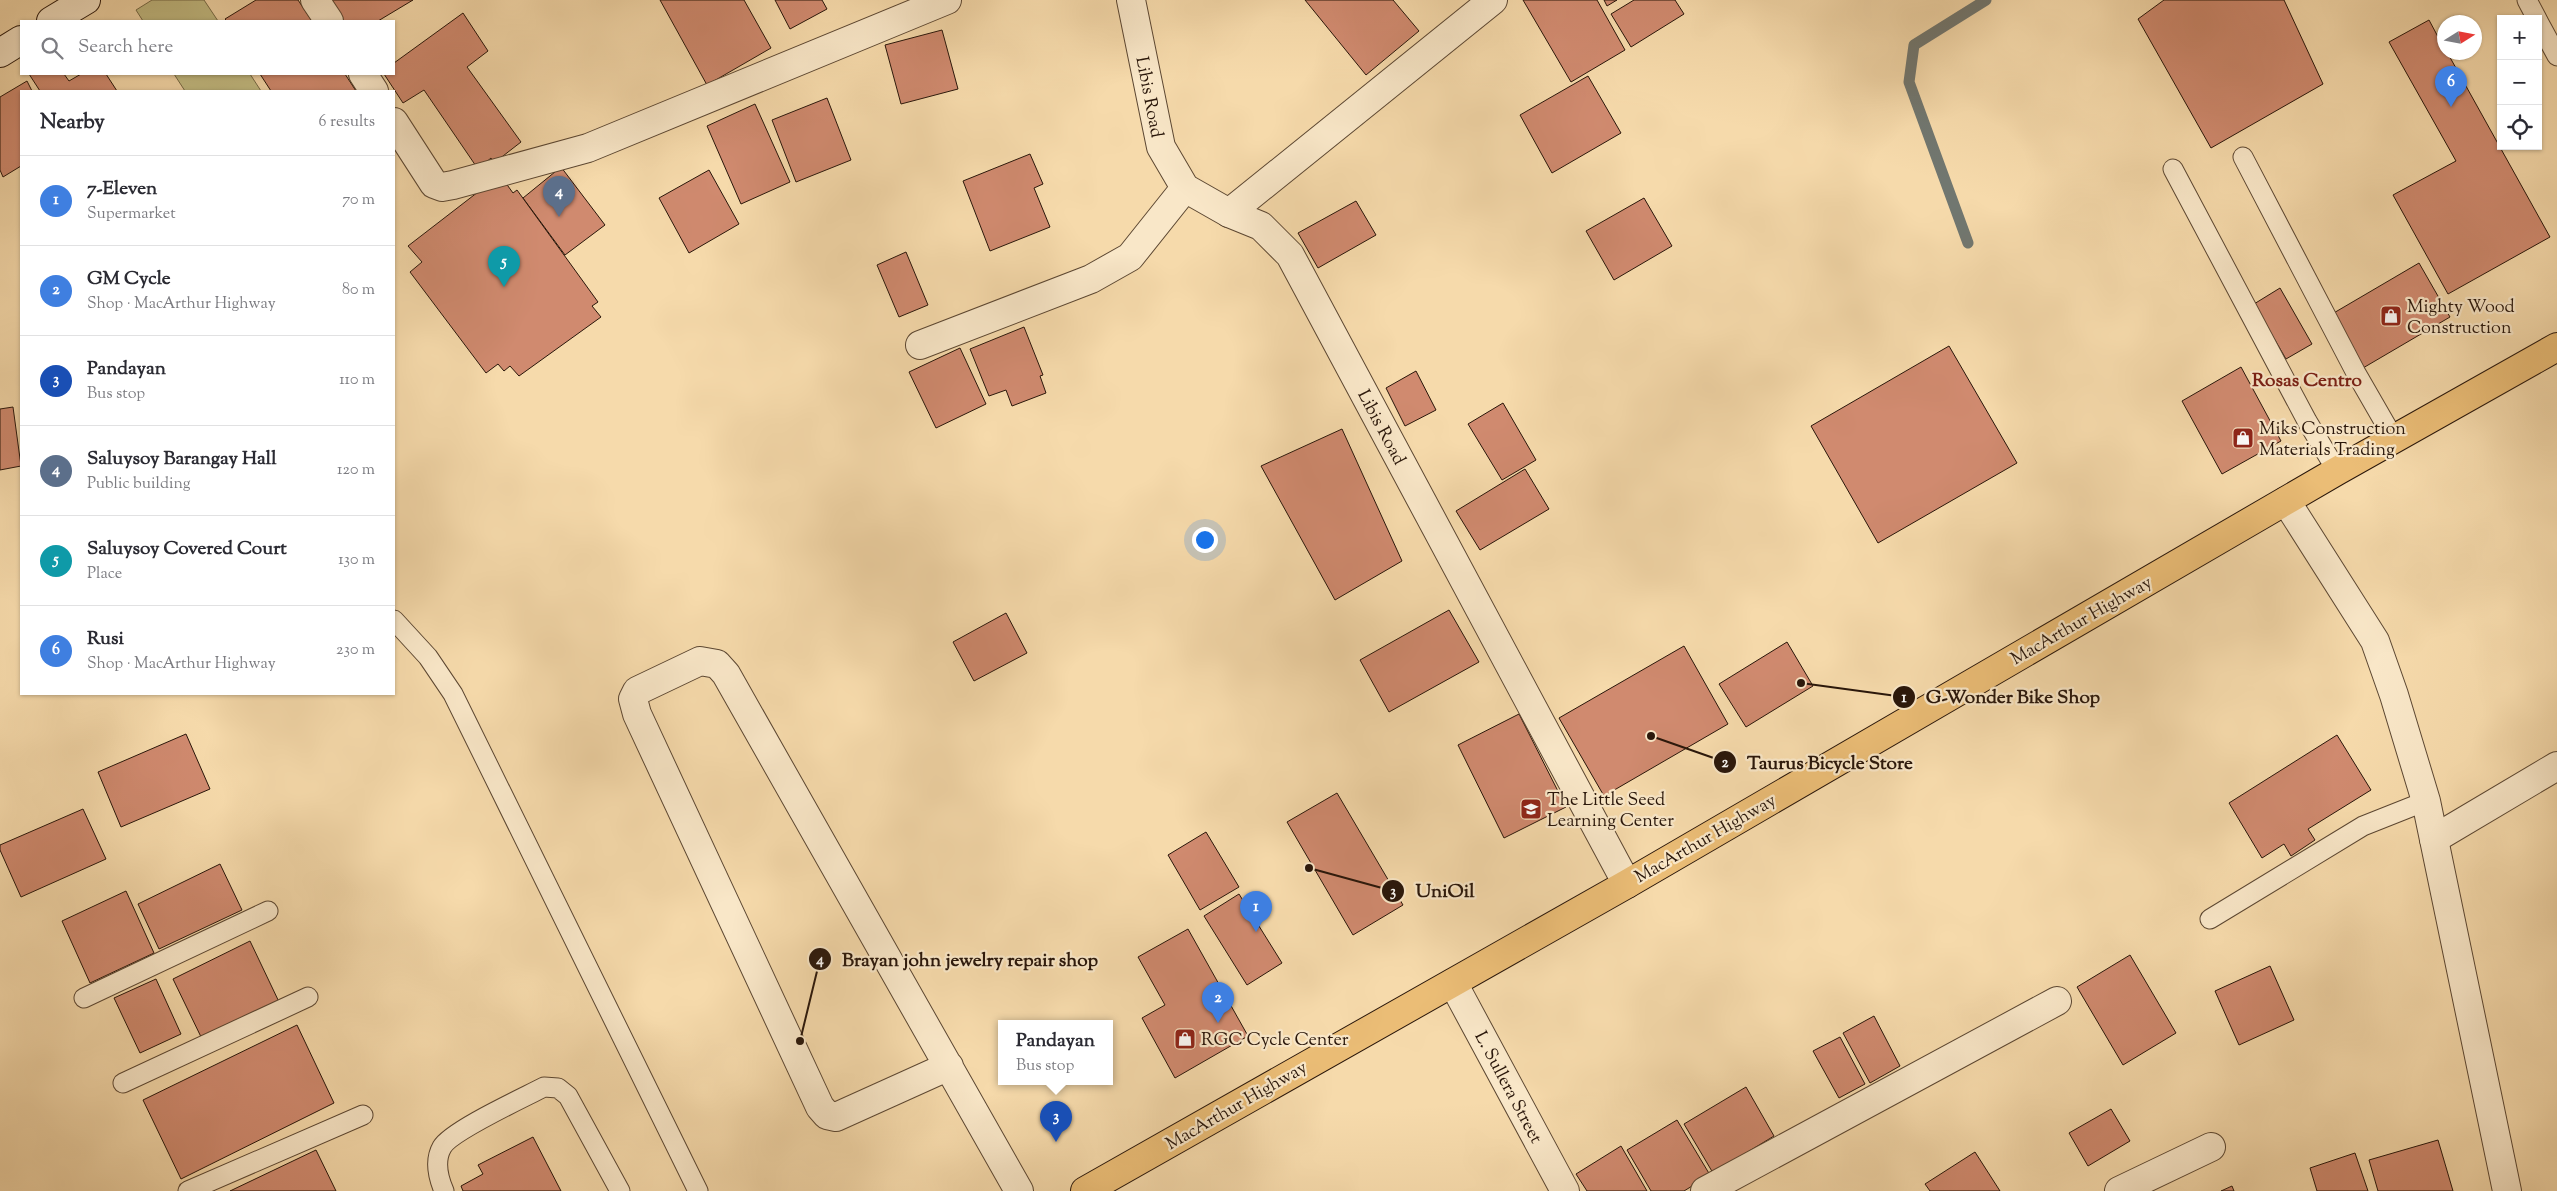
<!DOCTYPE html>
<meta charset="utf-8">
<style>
:root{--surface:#fff;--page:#f2f2f3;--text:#2b2b33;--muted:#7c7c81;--line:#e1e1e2;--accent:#0f766e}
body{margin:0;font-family:"Sorts Mill Goudy",serif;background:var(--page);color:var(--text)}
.controls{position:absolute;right:15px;top:15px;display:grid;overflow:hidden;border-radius:0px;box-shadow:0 1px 4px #0004}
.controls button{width:45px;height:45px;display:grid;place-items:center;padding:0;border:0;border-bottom:1px solid var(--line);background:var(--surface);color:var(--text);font:25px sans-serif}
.compass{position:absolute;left:2437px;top:15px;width:45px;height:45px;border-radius:50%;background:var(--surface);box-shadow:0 1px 4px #0004;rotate:79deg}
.you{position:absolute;left:1204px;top:539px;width:18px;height:18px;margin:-12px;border:4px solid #fff;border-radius:50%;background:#1a73e8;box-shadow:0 0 0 8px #1a73e833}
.badge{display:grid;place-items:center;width:32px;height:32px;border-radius:50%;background:var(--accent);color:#fff;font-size:16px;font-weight:700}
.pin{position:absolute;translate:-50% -41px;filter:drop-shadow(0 1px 2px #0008)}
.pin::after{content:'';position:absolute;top:26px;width:18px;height:15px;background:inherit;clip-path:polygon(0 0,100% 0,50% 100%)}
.popup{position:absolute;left:998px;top:1020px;width:115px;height:65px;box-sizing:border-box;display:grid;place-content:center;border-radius:0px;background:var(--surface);filter:drop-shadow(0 1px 4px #0005);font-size:16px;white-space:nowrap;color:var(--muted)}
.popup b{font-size:19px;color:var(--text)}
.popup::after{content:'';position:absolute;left:50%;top:100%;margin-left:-10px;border:10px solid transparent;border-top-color:var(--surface)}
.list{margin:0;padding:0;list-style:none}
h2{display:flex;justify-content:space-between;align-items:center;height:65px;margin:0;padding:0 20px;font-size:21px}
h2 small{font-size:16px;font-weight:400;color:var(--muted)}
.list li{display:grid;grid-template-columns:32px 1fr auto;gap:15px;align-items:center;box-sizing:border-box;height:90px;padding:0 20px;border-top:1px solid var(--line)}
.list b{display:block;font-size:19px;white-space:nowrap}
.list p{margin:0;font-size:16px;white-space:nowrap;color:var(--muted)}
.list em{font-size:16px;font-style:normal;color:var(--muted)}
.icon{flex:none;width:28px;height:28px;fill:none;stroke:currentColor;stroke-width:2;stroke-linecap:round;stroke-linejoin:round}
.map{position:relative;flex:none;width:2557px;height:1191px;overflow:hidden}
.search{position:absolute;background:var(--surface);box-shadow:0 1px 4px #0004;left:20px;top:20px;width:375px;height:55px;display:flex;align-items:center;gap:12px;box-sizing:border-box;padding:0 18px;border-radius:0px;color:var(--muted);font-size:19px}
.panel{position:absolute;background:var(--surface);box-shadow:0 1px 4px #0004;left:20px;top:90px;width:375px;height:605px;border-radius:0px}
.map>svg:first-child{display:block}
</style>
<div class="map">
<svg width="2557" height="1191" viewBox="0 0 2557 1191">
<rect width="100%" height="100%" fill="#f6daab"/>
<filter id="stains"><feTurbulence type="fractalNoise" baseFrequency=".004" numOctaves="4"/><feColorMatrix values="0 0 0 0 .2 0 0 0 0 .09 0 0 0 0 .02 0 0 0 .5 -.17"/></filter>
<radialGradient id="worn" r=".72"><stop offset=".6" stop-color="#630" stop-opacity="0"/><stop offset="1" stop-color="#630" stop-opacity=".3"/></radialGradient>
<g fill="#c3bd84" stroke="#766a47">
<path d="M152,0H204L218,21H143L136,10Z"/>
<path d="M174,74H250L261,91H185Z"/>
</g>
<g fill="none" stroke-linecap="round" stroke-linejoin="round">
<path stroke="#717770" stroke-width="11" d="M1968,243L1909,82L1914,45L1986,0"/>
</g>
<g fill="#d08a6f" stroke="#29160a">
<path d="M256,0H298L312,21H227L225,19Z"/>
<path d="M326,0H413L378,21H339Z"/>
<path d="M660,0H744L771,48L707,85Z"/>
<path d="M775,0H822L827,9L790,29Z"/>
<path d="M1305,0H1393L1419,31L1366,75Z"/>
<path d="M1523,0H1597L1625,50L1571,82Z"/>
<path d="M1604,0H1617L1607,6Z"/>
<path d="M1634,0H1675L1684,14L1631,47L1611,14Z"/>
<path d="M2164,0H2284L2323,84L2211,148L2138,19Z"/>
<path d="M463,13L488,51L467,67L521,142L494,163L491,158L478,169L424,90L403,103L384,74H394V63Z"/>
<path d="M2429,20L2444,48V52H2447L2550,237L2448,294L2393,195L2456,161L2389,42Z"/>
<path d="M942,30L958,89L901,104L885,45Z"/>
<path d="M29,74H64L69,81L81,74H106L117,91H40Z"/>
<path d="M260,74H345L356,91H271Z"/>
<path d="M1588,76L1621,133L1552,173L1520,115Z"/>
<path d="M27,81L32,91H21V166L3,177L0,170V97Z"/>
<path d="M827,98L851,160L796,182L772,120Z"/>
<path d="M755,104L790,182L741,204L707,126Z"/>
<path d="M1030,154L1043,184L1034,188L1050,227L990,251L963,181Z"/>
<path d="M561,167L605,225L565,255L523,198Z"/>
<path d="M709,170L739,224L689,253L659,198Z"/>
<path d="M500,175L513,193L517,190L598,302L592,306L601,317L519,376L510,366L504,371L498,364L486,373L410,272L422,262L408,246Z"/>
<path d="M1644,198L1672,246L1614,280L1586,231Z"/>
<path d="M1356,201L1376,235L1318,268L1298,233Z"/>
<path d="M906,252L928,305L899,317L877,265Z"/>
<path d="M2419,263L2450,317L2363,368L2332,314Z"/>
<path d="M2280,288L2312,344L2286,359L2254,304Z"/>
<path d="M1024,327L1043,375L1040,376L1046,393L1012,406L1006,390L989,396L970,349Z"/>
<path d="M1949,346L2017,463L1878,543L1811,426Z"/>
<path d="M960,348L986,404L936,428L909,372Z"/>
<path d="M2241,367L2281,441L2222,474L2182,401Z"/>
<path d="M1416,371L1436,410L1405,426L1386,388Z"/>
<path d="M1503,403L1536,460L1502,480L1468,424Z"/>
<path d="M13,407L21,466L0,470V409Z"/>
<path d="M1342,429L1402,561L1335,600L1261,466Z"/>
<path d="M1525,469L1549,509L1480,550L1456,511Z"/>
<path d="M1449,610L1479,662L1389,712L1360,660Z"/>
<path d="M1006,613L1027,653L974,681L953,642Z"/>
<path d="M1787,642L1813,686L1746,727L1719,684Z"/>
<path d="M1684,646L1728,724L1604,796L1559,718Z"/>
<path d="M1519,714L1566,807L1504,838L1458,745Z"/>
<path d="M186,734L210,789L121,827L98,772Z"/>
<path d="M2337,735L2371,790L2308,829L2315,840L2291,856L2284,844L2262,858L2229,803Z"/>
<path d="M1337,793L1403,905L1353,935L1287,822Z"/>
<path d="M83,809L106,859L21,897L0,850V845Z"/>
<path d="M1206,832L1239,887L1200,910L1168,855Z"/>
<path d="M220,864L242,910L159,949L138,904Z"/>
<path d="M126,891L154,953L90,983L62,921Z"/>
<path d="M1239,894L1282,963L1247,985L1204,916Z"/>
<path d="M1188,929L1248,1036L1175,1078L1142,1018L1165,1005L1138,957Z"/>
<path d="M250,941L280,1004L203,1041L173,979Z"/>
<path d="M2130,955L2176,1033L2123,1065L2077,987Z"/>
<path d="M2270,966L2294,1020L2239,1045L2215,991Z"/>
<path d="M156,979L181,1034L140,1053L114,998Z"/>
<path d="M1874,1016L1900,1066L1870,1083L1843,1033Z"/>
<path d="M297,1025L334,1103L181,1179L143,1100Z"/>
<path d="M1840,1037L1865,1084L1839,1098L1813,1051Z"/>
<path d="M1746,1087L1774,1136L1713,1173L1684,1124Z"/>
<path d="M2111,1109L2130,1141L2088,1166L2069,1133Z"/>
<path d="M1677,1120L1710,1175L1684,1191H1651L1627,1150Z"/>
<path d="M533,1137L561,1191H463L461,1186L483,1174L478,1165Z"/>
<path d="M2438,1140L2453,1191H2378L2369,1160Z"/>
<path d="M1621,1146L1647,1191H1587L1576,1174Z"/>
<path d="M316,1150L336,1191H230Z"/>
<path d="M1975,1152L2000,1191H1930L1925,1184Z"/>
<path d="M2355,1153L2368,1191H2317L2310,1168Z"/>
<path d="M2232,1186L2234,1191H2221Z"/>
</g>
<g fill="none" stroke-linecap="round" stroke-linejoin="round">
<g stroke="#5c4732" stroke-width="21">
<g id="service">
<path d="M2527,0L2537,19"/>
<path d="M2538,21L2557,56"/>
<path d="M2243,157L2356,373L2394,439"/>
<path d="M2173,169L2307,421L2337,471"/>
<path d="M394,620L428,657L453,694L698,1191"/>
<path d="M2210,919L2363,826L2426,801"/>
<path d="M84,998L268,911"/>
<path d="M123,1083L308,997"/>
<path d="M188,1191L363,1115"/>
<path d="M444,1191C438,1177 434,1161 442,1147C451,1131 523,1098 544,1087L558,1088L568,1096L620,1191"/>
</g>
</g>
<g stroke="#5c4732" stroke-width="30">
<g id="minor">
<path d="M315,0L329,21"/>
<path d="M1131,0L1161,147L1185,188L1229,213L1261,226L1290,255L1627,884"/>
<path d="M363,74L374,91"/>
<path d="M394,122L434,184L442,187L453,185L588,148L947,0"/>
<path d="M1229,213L1493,0"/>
<path d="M920,345L1091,279L1130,257L1185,188"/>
<path d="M2286,501L2375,641L2394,695L2426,801L2507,1191"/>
<path d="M2434,839L2557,766"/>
<path d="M949,1066L836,1117L827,1115L820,1107L637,714L633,699L637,691L700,661L717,664L726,674L1019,1191"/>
<path d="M1705,1191L2057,1001"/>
<path d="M2119,1191L2211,1147"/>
</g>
</g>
<g stroke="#5c4732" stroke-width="30">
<path id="tertiary" d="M1453,983L1565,1191"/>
</g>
<g stroke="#29160a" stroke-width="30">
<g id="secondary">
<path d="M51,21L86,0"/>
<path d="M0,53L21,40"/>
</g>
</g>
<g stroke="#29160a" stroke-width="30">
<path id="trunk" d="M1085,1191L1627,884L2337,471L2557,347"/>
</g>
<use href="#service" stroke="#f9e7c8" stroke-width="19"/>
<use href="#minor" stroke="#f9e7c8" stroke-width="28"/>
<use href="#tertiary" stroke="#f9e7c8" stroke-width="28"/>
<use href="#secondary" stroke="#f9e7c8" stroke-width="28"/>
<use href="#trunk" stroke="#ebbd76" stroke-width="28"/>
</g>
<defs>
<g id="shop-square" transform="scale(1.125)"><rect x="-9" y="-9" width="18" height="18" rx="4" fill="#8f2418" stroke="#f9e7c8"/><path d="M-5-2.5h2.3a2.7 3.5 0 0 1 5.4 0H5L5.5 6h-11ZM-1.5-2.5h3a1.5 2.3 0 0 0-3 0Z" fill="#fff"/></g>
<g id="school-square" transform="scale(1.125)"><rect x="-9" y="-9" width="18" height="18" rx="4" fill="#8f2418" stroke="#f9e7c8"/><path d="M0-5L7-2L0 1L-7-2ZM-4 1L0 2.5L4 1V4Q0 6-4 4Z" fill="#fff"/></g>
</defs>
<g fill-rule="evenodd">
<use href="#shop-square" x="2391" y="316"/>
<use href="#shop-square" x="2243" y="438"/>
<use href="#school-square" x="1531" y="809"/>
<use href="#shop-square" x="1185" y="1039"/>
</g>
<g text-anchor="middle" stroke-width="4.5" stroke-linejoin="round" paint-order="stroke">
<g font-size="18" fill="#29160a" stroke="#f9e7c8">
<text transform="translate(1150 97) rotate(79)" y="6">Libis Road</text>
<text transform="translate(1382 427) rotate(62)" y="6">Libis Road</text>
<text transform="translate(2081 620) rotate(-30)" y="6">MacArthur Highway</text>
<text transform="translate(1705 838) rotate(-30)" y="6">MacArthur Highway</text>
<text transform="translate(1509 1087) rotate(62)" y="6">L. Sullera Street</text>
<text transform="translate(1236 1105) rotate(-30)" y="6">MacArthur Highway</text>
</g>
<g font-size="18" fill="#29160a" stroke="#f9e7c8" text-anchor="start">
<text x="2407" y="312">Mighty Wood<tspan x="2407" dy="21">Construction</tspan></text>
<text x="2259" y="434">Miks Construction<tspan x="2259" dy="21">Materials Trading</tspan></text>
<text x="1547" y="805">The Little Seed<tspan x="1547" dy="21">Learning Center</tspan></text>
<text x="1201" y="1045">RGC Cycle Center</text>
</g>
<g font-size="19" font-weight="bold" fill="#7a1f14" stroke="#f9e7c8">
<text x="2307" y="386">Rosas Centro</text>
</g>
</g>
<path fill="none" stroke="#29160a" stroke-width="2" d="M1801 683L1904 697M1651 736L1725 762M1309 868L1393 891M800 1041L820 959"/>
<g fill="#29160a" stroke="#f9e7c8" stroke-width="2">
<circle cx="1801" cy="683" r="5"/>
<circle cx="1651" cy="736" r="5"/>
<circle cx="1309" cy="868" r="5"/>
<circle cx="800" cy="1041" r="5"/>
<circle cx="1904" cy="697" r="12"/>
<circle cx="1725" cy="762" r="12"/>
<circle cx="1393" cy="891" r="12"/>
<circle cx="820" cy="959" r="12"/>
</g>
<g font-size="15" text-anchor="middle" font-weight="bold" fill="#fff">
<text x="1904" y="702">1</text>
<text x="1725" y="767">2</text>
<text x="1393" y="896">3</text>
<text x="820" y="964">4</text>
</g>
<g font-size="19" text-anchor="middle" font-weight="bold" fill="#29160a" stroke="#f9e7c8" stroke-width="4.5" stroke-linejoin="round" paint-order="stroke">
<text x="2013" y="703">G-Wonder Bike Shop</text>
<text x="1830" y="769">Taurus Bicycle Store</text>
<text x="1445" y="897">UniOil</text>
<text x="970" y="966">Brayan john jewelry repair shop</text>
</g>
<rect width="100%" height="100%" filter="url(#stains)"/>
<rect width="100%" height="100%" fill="url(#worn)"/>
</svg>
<div class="controls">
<button>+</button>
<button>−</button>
<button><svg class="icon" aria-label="locate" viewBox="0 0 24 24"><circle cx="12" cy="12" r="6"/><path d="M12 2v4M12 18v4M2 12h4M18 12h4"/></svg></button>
</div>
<svg class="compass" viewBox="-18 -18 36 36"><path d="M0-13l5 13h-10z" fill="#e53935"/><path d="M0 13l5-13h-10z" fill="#7c7c81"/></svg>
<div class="you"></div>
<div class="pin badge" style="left:1256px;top:932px;background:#3f7fe0">1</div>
<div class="pin badge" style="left:1218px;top:1023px;background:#3f7fe0">2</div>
<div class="pin badge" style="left:1056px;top:1142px;background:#1a4fb4">3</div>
<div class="popup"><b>Pandayan</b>Bus stop</div>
<div class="pin badge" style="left:559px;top:217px;background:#5c6f8a">4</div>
<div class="pin badge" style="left:504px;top:287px;background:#0f9aa8">5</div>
<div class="pin badge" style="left:2451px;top:107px;background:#3f7fe0">6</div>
<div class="search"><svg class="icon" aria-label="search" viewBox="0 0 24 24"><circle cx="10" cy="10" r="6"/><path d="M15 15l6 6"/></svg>Search here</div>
<section class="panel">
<h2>Nearby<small>6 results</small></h2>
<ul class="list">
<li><span class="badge" style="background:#3f7fe0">1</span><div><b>7-Eleven</b><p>Supermarket</p></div><em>70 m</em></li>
<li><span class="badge" style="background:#3f7fe0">2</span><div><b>GM Cycle</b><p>Shop · MacArthur Highway</p></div><em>80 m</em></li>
<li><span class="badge" style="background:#1a4fb4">3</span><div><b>Pandayan</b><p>Bus stop</p></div><em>110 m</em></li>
<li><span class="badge" style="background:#5c6f8a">4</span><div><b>Saluysoy Barangay Hall</b><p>Public building</p></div><em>120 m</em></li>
<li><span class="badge" style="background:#0f9aa8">5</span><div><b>Saluysoy Covered Court</b><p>Place</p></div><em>130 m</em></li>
<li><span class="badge" style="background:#3f7fe0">6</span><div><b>Rusi</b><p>Shop · MacArthur Highway</p></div><em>230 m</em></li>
</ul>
</section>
</div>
